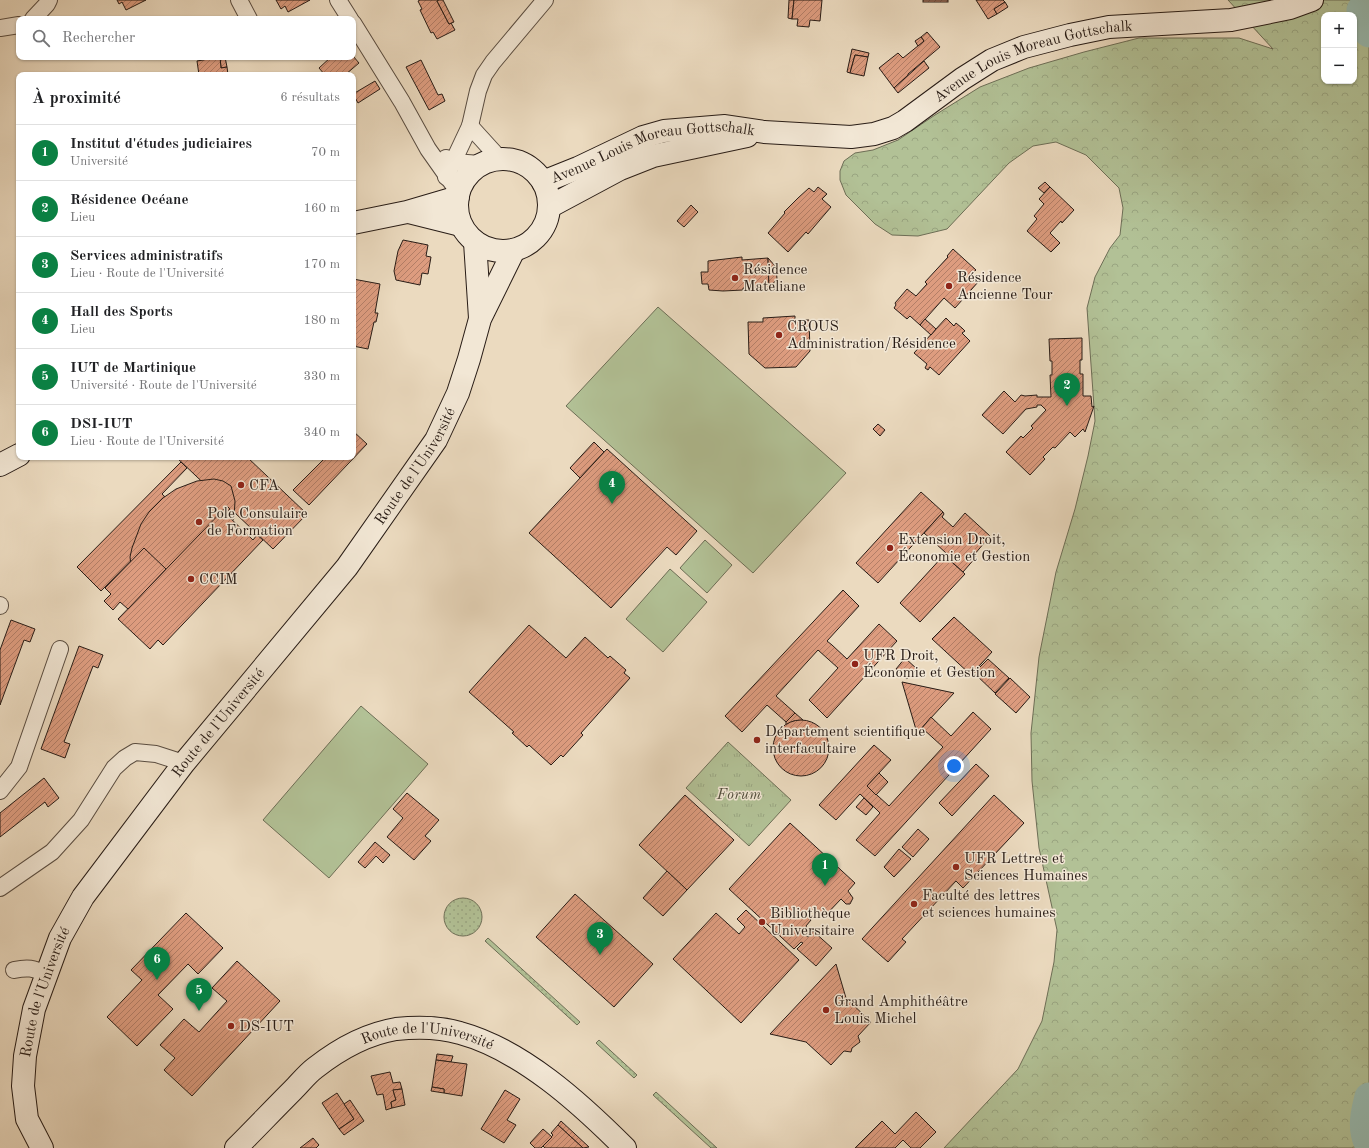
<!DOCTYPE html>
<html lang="fr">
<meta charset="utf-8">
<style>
:root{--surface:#fff;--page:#f2f2f2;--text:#202124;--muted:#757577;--line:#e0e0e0;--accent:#0b8043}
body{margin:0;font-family:"Old Standard TT",serif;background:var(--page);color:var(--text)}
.controls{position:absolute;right:12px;top:12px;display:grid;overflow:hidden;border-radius:8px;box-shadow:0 1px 3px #0004}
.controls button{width:36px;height:36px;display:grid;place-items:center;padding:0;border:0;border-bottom:1px solid var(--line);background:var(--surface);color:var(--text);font:20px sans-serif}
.you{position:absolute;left:954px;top:766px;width:14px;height:14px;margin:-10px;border:3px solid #fff;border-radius:50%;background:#1a73e8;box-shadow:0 0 0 6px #1a73e833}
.badge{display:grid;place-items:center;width:26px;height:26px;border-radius:50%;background:var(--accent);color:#fff;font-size:13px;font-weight:700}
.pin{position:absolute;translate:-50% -33px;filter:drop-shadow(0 1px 2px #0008)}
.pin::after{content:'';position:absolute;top:21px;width:14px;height:12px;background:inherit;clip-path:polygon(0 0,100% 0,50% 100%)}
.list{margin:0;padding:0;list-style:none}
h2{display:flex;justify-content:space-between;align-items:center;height:52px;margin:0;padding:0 16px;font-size:17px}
h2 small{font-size:13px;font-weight:400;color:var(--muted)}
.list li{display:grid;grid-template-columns:26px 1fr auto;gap:12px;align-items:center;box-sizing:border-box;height:56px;padding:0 16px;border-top:1px solid var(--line)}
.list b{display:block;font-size:15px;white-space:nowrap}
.list p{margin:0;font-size:13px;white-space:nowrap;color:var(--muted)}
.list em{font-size:13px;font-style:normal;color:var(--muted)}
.icon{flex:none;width:22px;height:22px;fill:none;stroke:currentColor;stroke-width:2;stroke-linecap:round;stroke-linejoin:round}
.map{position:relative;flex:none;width:1369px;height:1148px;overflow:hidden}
.search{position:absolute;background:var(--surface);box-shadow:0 1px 3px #0004;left:16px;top:16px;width:340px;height:44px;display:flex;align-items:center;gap:10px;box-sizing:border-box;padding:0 14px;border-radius:8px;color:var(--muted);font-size:15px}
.panel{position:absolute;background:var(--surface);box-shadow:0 1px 3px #0004;left:16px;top:72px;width:340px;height:388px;border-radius:8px}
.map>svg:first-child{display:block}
</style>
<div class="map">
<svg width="1369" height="1148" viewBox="0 0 1369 1148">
<defs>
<pattern id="grass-dots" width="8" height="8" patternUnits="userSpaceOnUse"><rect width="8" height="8" fill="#b2c196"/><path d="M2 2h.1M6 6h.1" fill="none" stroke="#99a581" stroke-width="1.8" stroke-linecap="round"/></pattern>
<pattern id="forest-crowns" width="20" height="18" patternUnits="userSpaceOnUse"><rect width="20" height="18" fill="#b2c196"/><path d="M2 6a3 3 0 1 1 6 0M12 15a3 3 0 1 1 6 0" fill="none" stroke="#99a581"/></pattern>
<pattern id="park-tufts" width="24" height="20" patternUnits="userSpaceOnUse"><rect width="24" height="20" fill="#b2c196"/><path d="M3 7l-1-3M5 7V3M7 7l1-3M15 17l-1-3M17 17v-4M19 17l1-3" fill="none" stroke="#99a581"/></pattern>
<pattern id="building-hatch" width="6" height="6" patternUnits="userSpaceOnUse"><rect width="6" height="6" fill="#dd9c7f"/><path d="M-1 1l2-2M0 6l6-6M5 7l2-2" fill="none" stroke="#b37e67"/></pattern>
</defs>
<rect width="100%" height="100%" fill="#ebdabf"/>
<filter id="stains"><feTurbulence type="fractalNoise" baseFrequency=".005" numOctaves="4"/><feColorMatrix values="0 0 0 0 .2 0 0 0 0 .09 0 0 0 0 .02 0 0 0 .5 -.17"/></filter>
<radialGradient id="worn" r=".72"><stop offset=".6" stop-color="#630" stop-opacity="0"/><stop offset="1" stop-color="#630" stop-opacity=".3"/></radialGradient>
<g fill="url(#grass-dots)" stroke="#6d6e56">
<circle cx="463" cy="917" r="19"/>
<path d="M488,938L580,1022L577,1025L485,941Z"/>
<path d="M599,1040L637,1075L634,1078L596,1043Z"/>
<path d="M656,1092L717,1148H711L653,1095Z"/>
</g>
<path fill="url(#forest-crowns)" stroke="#6d6e56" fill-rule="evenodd" d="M1228,0H1369V1148H944L1018,1069L1042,1021L1054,962L1057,930L1039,848L1032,781L1031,733L1039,657L1056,572L1075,509L1088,456L1095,421L1087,308L1095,277L1110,248L1120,235L1123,208L1119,188L1086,155L1056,142L1033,146L1009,163L947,229L918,236L892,235L875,224L846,195L840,180V171L844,161L855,153L873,150L898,140L935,115L980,87L1029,68L1084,52L1139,38H1239L1273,49ZM1324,15H1354V81H1324Z"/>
<path fill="url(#park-tufts)" stroke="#6d6e56" d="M728,742L791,800L749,846L686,788Z"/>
<g fill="#b2c196" stroke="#6d6e56">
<path d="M658,307L846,473L753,573L566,406Z"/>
<path d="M705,540L732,565L707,593L680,568Z"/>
<path d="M670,569L707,602L663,652L626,619Z"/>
<path d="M361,706L428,764L329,878L263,820Z"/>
</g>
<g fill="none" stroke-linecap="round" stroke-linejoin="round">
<g stroke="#98bbb1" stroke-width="29">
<path d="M1361,10L1369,33"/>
<path d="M1369,1097C1365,1112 1361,1129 1369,1144"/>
</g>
</g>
<g fill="url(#building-hatch)" stroke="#281c16">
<path d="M117,0H146L126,10L122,2L119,4Z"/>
<path d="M276,0H310L288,12L285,6L281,9Z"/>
<path d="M420,0H439L437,1L449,24L451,23L455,30L437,39L433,32L431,33L420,10L422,9L418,1Z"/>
<path d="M439,0H443L454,22L449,24L437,1Z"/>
<path d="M789,0H794L792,19L788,18Z"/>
<path d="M794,0H822L820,21L810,20L809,27L797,26L798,19H792Z"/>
<rect x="923" y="0" width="25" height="2"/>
<path d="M976,0H1003L1005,2L994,9L997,14L988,19Z"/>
<path d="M1005,2L1008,7L997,14L994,9Z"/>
<path d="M927,32L940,47L908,74V75L894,88L879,68L898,53L903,58L924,41L921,37Z"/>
<path d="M921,37L924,41L918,46L915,41Z"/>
<path d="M852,49L869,53L868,57L855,55L850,73L847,72Z"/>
<path d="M855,55L868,57L864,76L850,73Z"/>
<path d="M353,56L359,63L345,75H325L319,68L331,57L346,58L353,57Z"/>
<path d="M220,57H225L227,67L221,68Z"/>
<path d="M220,57L221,68L227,67L228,75H199L197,61Z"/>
<path d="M421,60L438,95L442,94L445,101L429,110L406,67Z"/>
<path d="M924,61L929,68L898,93L894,88Z"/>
<path d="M375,81L380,89L358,103L353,94Z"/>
<path d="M1045,182L1050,187L1044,193L1038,188Z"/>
<path d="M818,187L827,194L822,199L831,207L808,234L806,232L788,252L768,233L785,213L784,212L798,198L809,188L814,192Z"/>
<path d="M1050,187L1074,210L1062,223L1061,221L1050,233L1060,243L1051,252L1027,231L1037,219L1034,216L1044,204L1039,199Z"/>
<path d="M691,205L698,212L684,227L677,221Z"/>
<path d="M403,240L428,245L426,256L431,257L428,274L422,273L420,285L396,280L394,271L398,251Z"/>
<path d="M953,249L976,270L971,274L979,281L955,308L944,298L920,325L910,316L907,319L894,308L896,305L895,303L907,289L916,296L927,284L925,282L948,257L947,256Z"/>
<path d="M742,257V260L768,258L769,288H743V290L723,291L709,290L708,284H702L701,272H708V261Z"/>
<path d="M768,258L776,267L777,279L769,288Z"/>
<path d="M353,279L380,284L375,313H378L376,322H374L368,349L353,346Z"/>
<path d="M795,316V320H809L810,351L796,367L765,368L749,354L748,322H763V318Z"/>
<path d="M946,318L954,326L956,323L962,328L965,331L962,333L970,341L939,375L930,367L928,370L925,368L927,364L914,353Z"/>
<path d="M925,319L936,329L931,335L920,325Z"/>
<path d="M1082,338V360H1080V374H1083V396H1091L1092,407L1094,406L1085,432L1083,429L1075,437L1070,432L1055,448L1053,447L1043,457L1045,459L1030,475L1006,452L1021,436L1023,438L1033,428L1031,426L1046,410L1041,405H1037V407L1026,409L1003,434L982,415L1004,391L1015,402L1021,395L1025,396L1037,395V397H1051L1050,375H1052V361H1050L1049,339Z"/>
<path d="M878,424L885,430L880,436L873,429Z"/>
<path d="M353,431L367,444L309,505L293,490L326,457H353Z"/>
<path d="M594,442L604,452L580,478L570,468Z"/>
<path d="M607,449L697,531L676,555L667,547L611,608L529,533Z"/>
<path d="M176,457H247L307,514L273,549Z"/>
<path d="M181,462L187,468L162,494L180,511L101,591L77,567Z"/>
<path d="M214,479L223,481L231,486L235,501L234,518L219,547L204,562L194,570L173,581L161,585H151L142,583L135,578L132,572L131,565L130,557L132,548L141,524L149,512L163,498L176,489L197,481Z"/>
<path d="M921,492L943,512L878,583L856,563Z"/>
<path d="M227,506L230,509L226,514L253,540L257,535L263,540L163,645L158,640L150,649L118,619Z"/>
<path d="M943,512L944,514L942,517L953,527L965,513L990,536L974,555L976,557L963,572L944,555L946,553L924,533Z"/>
<path d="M144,548L166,569L128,609L120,602L113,610L104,601L111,594L105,588Z"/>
<path d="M944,555L965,574L920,622L900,603Z"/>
<path d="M843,590L859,606L827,641L832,645L847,659L879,624L897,641L827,718L809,700L838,668L818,650L776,696L795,713L786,722L767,705L742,732L725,716Z"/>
<path d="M954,617L992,652L971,675L932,639Z"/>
<path d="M11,620L35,629L30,642L24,640L0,705V650Z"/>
<path d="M529,625L566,658L585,637L608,658L610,656L626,670L624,673L630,678L581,733L583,735L563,757L561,755L551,765L529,745L527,747L512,733L514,732L469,692Z"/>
<path d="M79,646L103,655L98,668L93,666L64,742L70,744L65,758L41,749Z"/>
<path d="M905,658L917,669L907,679L896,669Z"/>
<path d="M988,659L1009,678L995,693L974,673Z"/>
<path d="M1010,678L1030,697L1016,713L995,694Z"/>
<path d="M902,682L954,693L917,733Z"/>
<path d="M973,712L991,729L875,856L856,840L880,813L876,809L860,794L836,820L819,805L874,745L891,760L867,786L889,806L943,747L922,728L931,717L951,736Z"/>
<path d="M795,713L803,720L794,721L786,725V722Z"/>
<circle cx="801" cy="748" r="28"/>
<path d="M976,764L989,776L952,816L939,803Z"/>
<path d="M879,773L888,782L876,795L867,786Z"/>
<path d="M44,778L59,798L48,807L45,802L0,837V813Z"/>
<path d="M407,793L439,820L425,836L431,841L414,860L387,837L403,818L393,809Z"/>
<path d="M685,795L734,840L687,890L639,845Z"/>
<path d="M994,795L1024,823L963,888L956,881L902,939L906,942L888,962L862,939Z"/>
<path d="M864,798L873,807L866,815L856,807Z"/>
<path d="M790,823L855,883L848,891L853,898L850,904H846L841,899L823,918L813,910L807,916L811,920L806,926L807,928L803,933L808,937L813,931L832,948L816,966L797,949L803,943L801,942L794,949L729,889Z"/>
<path d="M918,829L929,839L913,857L902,847Z"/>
<path d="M375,842L390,855L383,863L376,856L365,868L358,862Z"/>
<path d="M899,849L911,859L894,877L884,867Z"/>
<path d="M667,871L687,890L663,916L643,898Z"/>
<path d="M575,894L653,964L614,1007L536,937Z"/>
<path d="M746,910L799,960L741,1023L673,959L716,913L739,934L745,927L737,919Z"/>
<path d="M186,913L223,948L198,974L188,964L158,995L173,1009L137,1046L107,1017L142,980L131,970Z"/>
<path d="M237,961L280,1001L192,1096L164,1070L175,1058L160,1045L184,1019L199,1032L227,1001L212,988Z"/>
<path d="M836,964L846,998L871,1022L858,1036L860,1042L852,1048L851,1052L844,1051L831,1065L806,1042L770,1034Z"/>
<path d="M437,1054L453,1056L451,1062L436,1060Z"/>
<path d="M436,1060L467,1064L462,1096L444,1093V1089L432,1087Z"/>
<path d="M390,1072L393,1083L400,1082L402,1089L393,1090L396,1100L391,1102L392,1108L386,1110L383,1094L377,1095L371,1076Z"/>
<path d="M432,1087L444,1089V1093L431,1091Z"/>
<path d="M402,1089L405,1105L392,1108L391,1102L396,1100L393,1090Z"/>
<path d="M505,1090L520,1099L507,1120L516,1125L504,1143L481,1129Z"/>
<path d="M337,1093L354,1119L339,1129L322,1103Z"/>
<path d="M350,1100L364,1121L344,1135L339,1129L354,1119L344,1104Z"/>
<path d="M916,1112L936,1132L920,1148H911L903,1140L895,1148H855L882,1121L895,1134Z"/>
<path d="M561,1121L589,1147L583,1148L558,1125Z"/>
<path d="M558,1125L583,1148H545L543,1146L553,1135L551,1133Z"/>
<path d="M543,1129L552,1137L541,1148H535L530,1143Z"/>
<path d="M313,1138L319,1145L316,1148H300Z"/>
</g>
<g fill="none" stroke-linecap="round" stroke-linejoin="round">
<g stroke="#594c40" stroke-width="18">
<g id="street">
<path d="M239,0L249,19"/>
<path d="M338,0L350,19"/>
<path d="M33,19L47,4L49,0"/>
<path d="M353,23L402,102L428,149L459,193"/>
<path d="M0,28L19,25"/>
<path d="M470,126L500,159"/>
<path d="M446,158L453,162L481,164"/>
<path d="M446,177L470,126L478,91L484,75L493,62L545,0"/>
<path d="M0,606V605"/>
<path d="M0,791L19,767L60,649"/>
<path d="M0,888L52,852L81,820L114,768L125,758L135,752L156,754L184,763"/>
<path d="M14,970C28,967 33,968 46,974"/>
</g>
</g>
<g stroke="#281c16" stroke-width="24">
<g id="secondary">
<circle cx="503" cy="205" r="46"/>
<path id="s1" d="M543,182L578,168L643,137L664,131L725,126L764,132L851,137L874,134L893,128L905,121L962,79L992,60L1024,47L1070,35L1109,27L1231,20L1290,8L1312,0"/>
<path d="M549,207L620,169L653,156L747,136"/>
<path d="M409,212L461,225"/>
<path d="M353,223L407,212L458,197"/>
<path d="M475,242L480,318"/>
<path d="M0,465L19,455"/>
<path id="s2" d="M42,1148L27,1119L23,1086L25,1056L34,1009L60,938L83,897L184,763L347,567L436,440L458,393L469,359L480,319L514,250"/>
<path id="s3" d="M236,1148C255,1129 274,1109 293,1090C300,1083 307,1074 315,1068C338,1050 366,1034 396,1029C416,1027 440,1027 460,1033C522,1050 580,1103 625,1148"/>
</g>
</g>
<use href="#street" stroke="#f2e7d5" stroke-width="16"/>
<use href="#secondary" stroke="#f2e7d5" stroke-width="22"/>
</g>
<g fill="#8f2418" stroke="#f2e7d5" stroke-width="1.5">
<circle cx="735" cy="278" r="4"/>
<circle cx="949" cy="286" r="4"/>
<circle cx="779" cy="335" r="4"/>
<circle cx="241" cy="485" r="4"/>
<circle cx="199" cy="522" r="4"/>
<circle cx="890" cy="548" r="4"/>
<circle cx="191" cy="579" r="4"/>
<circle cx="855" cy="664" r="4"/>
<circle cx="757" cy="740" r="4"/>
<circle cx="956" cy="867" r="4"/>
<circle cx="914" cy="904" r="4"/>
<circle cx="762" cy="922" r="4"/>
<circle cx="826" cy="1010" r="4"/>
<circle cx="231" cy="1026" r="4"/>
</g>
<g text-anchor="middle" stroke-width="3" stroke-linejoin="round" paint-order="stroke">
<g font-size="15" fill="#281c16" stroke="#f2e7d5">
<text dy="5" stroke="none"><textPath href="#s1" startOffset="521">Avenue Louis Moreau Gottschalk</textPath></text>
<text dy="5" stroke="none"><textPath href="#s1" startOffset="116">Avenue Louis Moreau Gottschalk</textPath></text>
<text dy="5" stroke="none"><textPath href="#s2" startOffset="811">Route de l'Université</textPath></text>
<text dy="5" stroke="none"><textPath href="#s2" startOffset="487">Route de l'Université</textPath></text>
<text dy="5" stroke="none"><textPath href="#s2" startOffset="163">Route de l'Université</textPath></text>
<text dy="5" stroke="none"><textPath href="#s3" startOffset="235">Route de l'Université</textPath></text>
</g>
<g font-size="15" fill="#281c16" stroke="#f2e7d5" text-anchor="start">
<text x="743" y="274">Résidence<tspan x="743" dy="17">Mateliane</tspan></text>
<text x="957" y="282">Résidence<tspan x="957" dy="17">Ancienne Tour</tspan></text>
<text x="787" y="331">CROUS<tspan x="787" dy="17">Administration/Résidence</tspan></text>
<text x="249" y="490">CFA</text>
<text x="207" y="518">Pole Consulaire<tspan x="207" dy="17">de Formation</tspan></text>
<text x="898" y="544">Extension Droit,<tspan x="898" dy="17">Économie et Gestion</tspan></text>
<text x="199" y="584">CCIM</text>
<text x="863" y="660">UFR Droit,<tspan x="863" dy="17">Économie et Gestion</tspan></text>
<text x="765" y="736">Département scientifique<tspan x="765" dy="17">interfacultaire</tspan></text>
<text x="964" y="863">UFR Lettres et<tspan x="964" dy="17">Sciences Humaines</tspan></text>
<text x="922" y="900">Faculté des lettres<tspan x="922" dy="17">et sciences humaines</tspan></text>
<text x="770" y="918">Bibliothèque<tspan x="770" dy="17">Universitaire</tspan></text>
<text x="834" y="1006">Grand Amphithéâtre<tspan x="834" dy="17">Louis Michel</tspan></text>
<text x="239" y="1031">DS-IUT</text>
</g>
<g font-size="15" font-style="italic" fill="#514e3c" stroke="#f2e7d5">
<text x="739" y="799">Forum</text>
</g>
</g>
<rect width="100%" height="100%" filter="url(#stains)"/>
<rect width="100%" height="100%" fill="url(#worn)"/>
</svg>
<div class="controls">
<button>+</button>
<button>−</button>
</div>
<div class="you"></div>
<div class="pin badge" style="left:825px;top:886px">1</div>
<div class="pin badge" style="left:1067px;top:406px">2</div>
<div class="pin badge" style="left:600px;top:955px">3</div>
<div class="pin badge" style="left:612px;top:504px">4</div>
<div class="pin badge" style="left:199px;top:1011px">5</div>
<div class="pin badge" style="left:157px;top:980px">6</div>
<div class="search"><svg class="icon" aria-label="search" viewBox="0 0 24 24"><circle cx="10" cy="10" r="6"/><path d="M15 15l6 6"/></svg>Rechercher</div>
<section class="panel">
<h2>À proximité<small>6 résultats</small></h2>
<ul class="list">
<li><span class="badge">1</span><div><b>Institut d'études judiciaires</b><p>Université</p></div><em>70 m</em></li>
<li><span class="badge">2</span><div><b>Résidence Océane</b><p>Lieu</p></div><em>160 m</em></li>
<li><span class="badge">3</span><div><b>Services administratifs</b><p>Lieu · Route de l'Université</p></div><em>170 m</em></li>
<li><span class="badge">4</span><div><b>Hall des Sports</b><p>Lieu</p></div><em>180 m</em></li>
<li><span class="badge">5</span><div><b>IUT de Martinique</b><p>Université · Route de l'Université</p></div><em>330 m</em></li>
<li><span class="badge">6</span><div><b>DSI-IUT</b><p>Lieu · Route de l'Université</p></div><em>340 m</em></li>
</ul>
</section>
</div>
